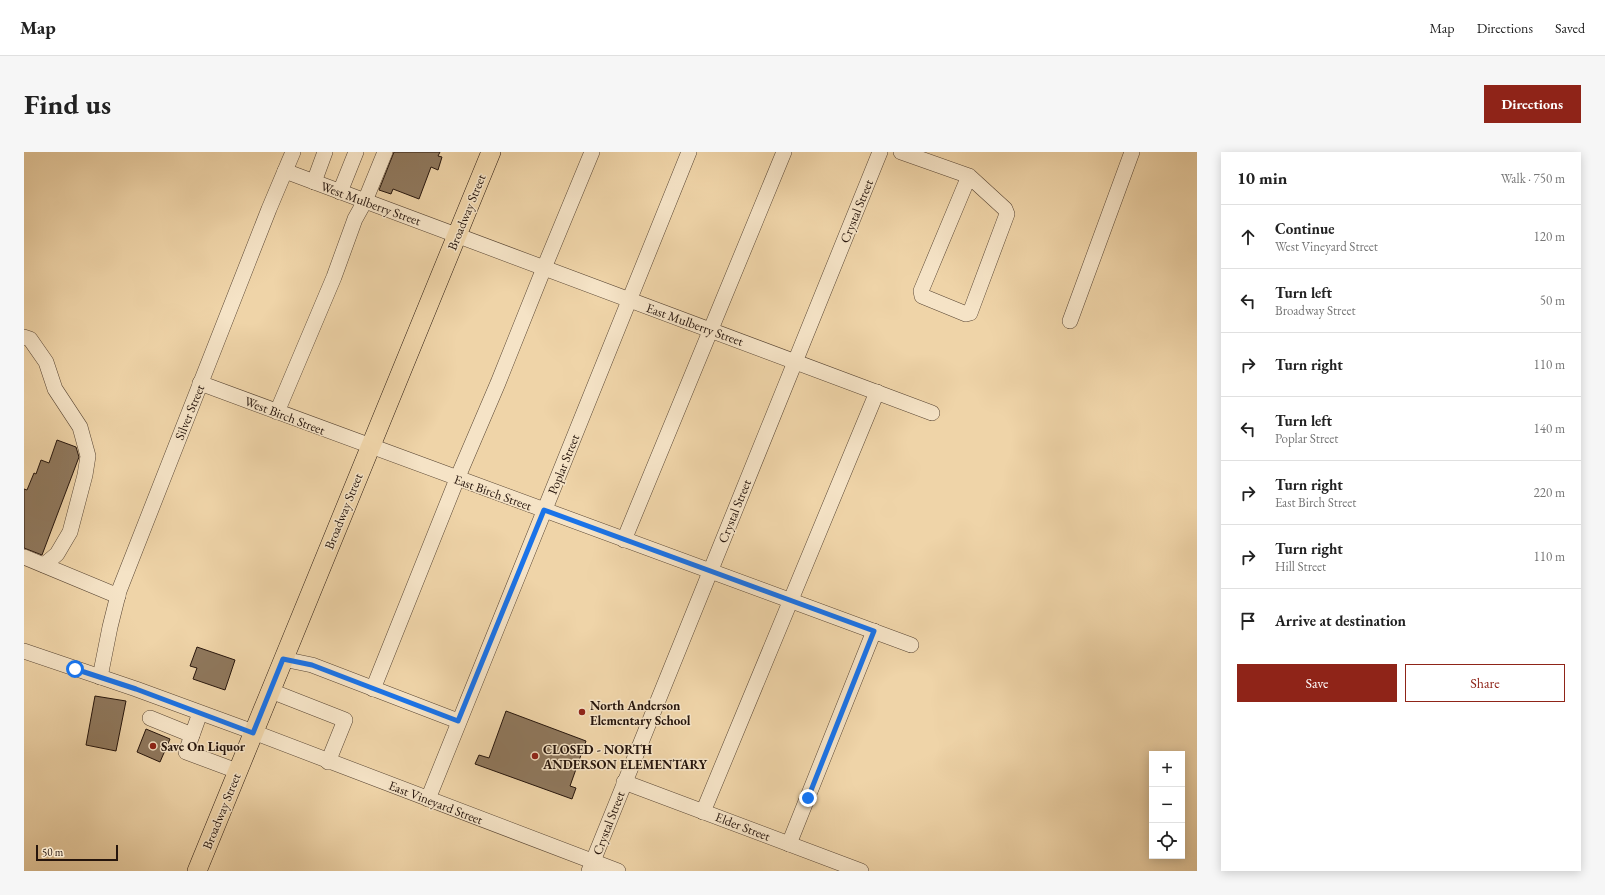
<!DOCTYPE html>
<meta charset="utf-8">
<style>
:root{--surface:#fff;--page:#f6f6f6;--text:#222;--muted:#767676;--line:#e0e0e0;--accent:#8f2418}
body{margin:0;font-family:"EB Garamond",serif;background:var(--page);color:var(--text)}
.controls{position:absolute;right:12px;bottom:12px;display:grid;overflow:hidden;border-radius:0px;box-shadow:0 2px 10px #0003}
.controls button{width:36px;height:36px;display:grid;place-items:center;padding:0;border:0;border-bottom:1px solid var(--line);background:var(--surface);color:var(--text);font:20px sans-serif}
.scale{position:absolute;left:12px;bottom:10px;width:82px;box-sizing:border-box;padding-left:4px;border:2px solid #26150c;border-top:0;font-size:11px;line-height:14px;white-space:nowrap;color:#26150c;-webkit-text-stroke:3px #f5e3c6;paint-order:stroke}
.stop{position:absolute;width:12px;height:12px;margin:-9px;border:3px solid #1a73e8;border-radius:50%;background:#fff}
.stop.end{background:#1a73e8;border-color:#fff;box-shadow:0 1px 4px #0008}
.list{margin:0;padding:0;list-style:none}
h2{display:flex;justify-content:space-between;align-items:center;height:52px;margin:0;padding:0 16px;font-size:17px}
h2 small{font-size:13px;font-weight:400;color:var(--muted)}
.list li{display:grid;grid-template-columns:26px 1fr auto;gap:12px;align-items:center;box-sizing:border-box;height:64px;padding:0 16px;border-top:1px solid var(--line)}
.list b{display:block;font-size:15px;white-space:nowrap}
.list p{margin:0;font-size:13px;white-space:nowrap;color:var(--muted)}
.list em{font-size:13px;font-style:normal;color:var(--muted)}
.actions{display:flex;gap:8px;padding:12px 16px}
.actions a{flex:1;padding:9px 0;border:1px solid var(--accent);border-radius:0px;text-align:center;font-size:14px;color:var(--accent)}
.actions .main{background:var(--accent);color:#fff}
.icon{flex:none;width:22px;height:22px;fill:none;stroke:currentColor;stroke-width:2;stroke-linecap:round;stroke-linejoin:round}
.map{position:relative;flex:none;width:1173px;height:719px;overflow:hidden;border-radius:0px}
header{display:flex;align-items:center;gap:24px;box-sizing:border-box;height:56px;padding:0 20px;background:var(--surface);border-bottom:1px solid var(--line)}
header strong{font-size:19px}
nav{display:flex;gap:22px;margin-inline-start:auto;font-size:14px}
.intro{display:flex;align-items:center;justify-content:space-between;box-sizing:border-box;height:96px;padding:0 24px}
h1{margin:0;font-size:28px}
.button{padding:10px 18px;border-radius:0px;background:var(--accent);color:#fff;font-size:14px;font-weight:700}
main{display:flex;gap:24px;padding:0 24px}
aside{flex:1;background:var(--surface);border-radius:0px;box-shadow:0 2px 10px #0003}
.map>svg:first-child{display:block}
</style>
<header>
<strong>Map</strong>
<nav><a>Map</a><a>Directions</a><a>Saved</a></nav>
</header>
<div class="intro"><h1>Find us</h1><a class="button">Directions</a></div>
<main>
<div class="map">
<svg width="1173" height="719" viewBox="0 0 1173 719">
<rect width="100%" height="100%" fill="#efd4a8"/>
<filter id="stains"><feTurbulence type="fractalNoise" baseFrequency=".005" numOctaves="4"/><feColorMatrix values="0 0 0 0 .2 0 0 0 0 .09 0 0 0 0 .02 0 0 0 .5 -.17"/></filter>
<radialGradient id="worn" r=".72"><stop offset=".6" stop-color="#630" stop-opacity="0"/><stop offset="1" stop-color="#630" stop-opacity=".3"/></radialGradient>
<g fill="#8f785d" stroke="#26150c">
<path d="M370,0H416L414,4L418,5L414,18L407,15L395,47L369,37L367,42L355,38Z"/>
<path d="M33,288L52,295L55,305L18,403L0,396V337L3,338L10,321L12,322L17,308L25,311Z"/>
<path d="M173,495L211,508L201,538L169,527L173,516L166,514Z"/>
<path d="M71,544L102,549L92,599L62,593Z"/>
<path d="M482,559L562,589L546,634L552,636L548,647L451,612L455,603L465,606Z"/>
<path d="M122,577L146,587L136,610L113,600Z"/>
</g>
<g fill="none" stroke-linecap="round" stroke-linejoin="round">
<g stroke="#584533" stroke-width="16">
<g id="minor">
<path d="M877,0L945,24L981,57L983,62L946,161L942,162L898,144L897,139L945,24"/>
<path d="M261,19L908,261"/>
<path d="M290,30L301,0"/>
<path d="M316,40L332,0"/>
<path d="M1046,169L1108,0"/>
<path d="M0,185L6,187L22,210L31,237L56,275L64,304L61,323L46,380L33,402L20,413"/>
<path d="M176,231L887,493"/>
<path d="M253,260L310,125L331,67L341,49L361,0"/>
<path d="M600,388L760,0"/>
<path d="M0,405L94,444"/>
<path d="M0,499L112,537L224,578L594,719"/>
<path d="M259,507L288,513L434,569"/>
<path d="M76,525L86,475L95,439L245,57L269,0"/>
<path d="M349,537L433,327L474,231L520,116L568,0"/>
<path d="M247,539L321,568L304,610"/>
<path d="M176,561L162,600L213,619"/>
<path d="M126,566L168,583"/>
<path d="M600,630L837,719"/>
<path d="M404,647L665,0"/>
<path d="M679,660L853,240"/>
<path d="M765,692L850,479"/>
<path d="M565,719L856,0"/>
</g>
</g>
<g stroke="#26150c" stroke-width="20">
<path id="major" d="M173,719L467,0"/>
</g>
<use href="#minor" stroke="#f5e3c6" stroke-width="15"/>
<use href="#major" stroke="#efd4a8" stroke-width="19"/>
</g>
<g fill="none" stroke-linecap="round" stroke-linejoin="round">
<path stroke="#1a73e8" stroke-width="5" d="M51,517L112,537L229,581L259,507L288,513L434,569L520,358L850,479L784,646"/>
</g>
<g fill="#8f2418" stroke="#f5e3c6" stroke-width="1.5">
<circle cx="558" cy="560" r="4"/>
<circle cx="129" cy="594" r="4"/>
<circle cx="511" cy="604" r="4"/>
</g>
<g text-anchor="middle" stroke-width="3" stroke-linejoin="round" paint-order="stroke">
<g font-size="13" fill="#26150c" stroke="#f5e3c6">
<text transform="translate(347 51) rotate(20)" y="5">West Mulberry Street</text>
<text transform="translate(832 59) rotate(-68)" y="5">Crystal Street</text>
<text transform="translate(442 60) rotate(-68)" y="5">Broadway Street</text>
<text transform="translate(671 172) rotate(20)" y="5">East Mulberry Street</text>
<text transform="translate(165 260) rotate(-68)" y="5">Silver Street</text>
<text transform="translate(261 263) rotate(21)" y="5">West Birch Street</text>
<text transform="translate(539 312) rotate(-68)" y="5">Poplar Street</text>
<text transform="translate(469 340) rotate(20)" y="5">East Birch Street</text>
<text transform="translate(319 359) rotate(-68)" y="5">Broadway Street</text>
<text transform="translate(710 359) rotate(-68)" y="5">Crystal Street</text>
<text transform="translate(412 650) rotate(21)" y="5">East Vineyard Street</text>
<text transform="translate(197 659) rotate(-68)" y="5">Broadway Street</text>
<text transform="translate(584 671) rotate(-69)" y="5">Crystal Street</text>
<text transform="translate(719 674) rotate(21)" y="5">Elder Street</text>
</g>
<g font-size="13" font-weight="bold" fill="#26150c" stroke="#f5e3c6" text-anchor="start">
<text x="566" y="558">North Anderson<tspan x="566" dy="15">Elementary School</tspan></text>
<text x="137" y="599">Save On Liquor</text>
<text x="519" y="602">CLOSED - NORTH<tspan x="519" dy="15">ANDERSON ELEMENTARY</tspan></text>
</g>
</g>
<rect width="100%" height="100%" filter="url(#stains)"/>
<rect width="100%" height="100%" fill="url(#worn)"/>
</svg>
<div class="controls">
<button>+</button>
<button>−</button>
<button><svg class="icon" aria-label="locate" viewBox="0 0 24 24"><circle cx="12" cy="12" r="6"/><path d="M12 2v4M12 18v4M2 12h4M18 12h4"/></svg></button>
</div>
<div class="scale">50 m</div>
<div class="stop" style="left:51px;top:517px"></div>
<div class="stop end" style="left:784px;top:646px"></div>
</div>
<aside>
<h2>10 min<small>Walk · 750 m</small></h2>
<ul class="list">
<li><svg class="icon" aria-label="ahead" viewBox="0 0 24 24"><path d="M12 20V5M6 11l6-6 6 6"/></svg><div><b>Continue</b><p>West Vineyard Street</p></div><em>120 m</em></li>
<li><svg class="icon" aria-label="left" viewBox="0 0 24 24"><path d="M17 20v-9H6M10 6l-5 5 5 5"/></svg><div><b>Turn left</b><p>Broadway Street</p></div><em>50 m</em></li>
<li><svg class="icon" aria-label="right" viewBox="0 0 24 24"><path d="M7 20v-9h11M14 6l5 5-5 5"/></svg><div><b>Turn right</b></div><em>110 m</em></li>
<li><svg class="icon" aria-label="left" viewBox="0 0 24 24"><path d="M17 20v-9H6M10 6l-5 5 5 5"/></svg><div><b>Turn left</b><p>Poplar Street</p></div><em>140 m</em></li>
<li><svg class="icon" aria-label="right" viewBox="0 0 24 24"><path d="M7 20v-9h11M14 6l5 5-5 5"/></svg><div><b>Turn right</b><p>East Birch Street</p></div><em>220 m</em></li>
<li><svg class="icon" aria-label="right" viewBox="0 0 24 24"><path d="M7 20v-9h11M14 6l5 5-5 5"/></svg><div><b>Turn right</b><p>Hill Street</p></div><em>110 m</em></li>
<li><svg class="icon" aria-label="arrive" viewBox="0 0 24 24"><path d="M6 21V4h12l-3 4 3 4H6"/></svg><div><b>Arrive at destination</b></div></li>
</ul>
<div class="actions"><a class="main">Save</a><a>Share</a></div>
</aside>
</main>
